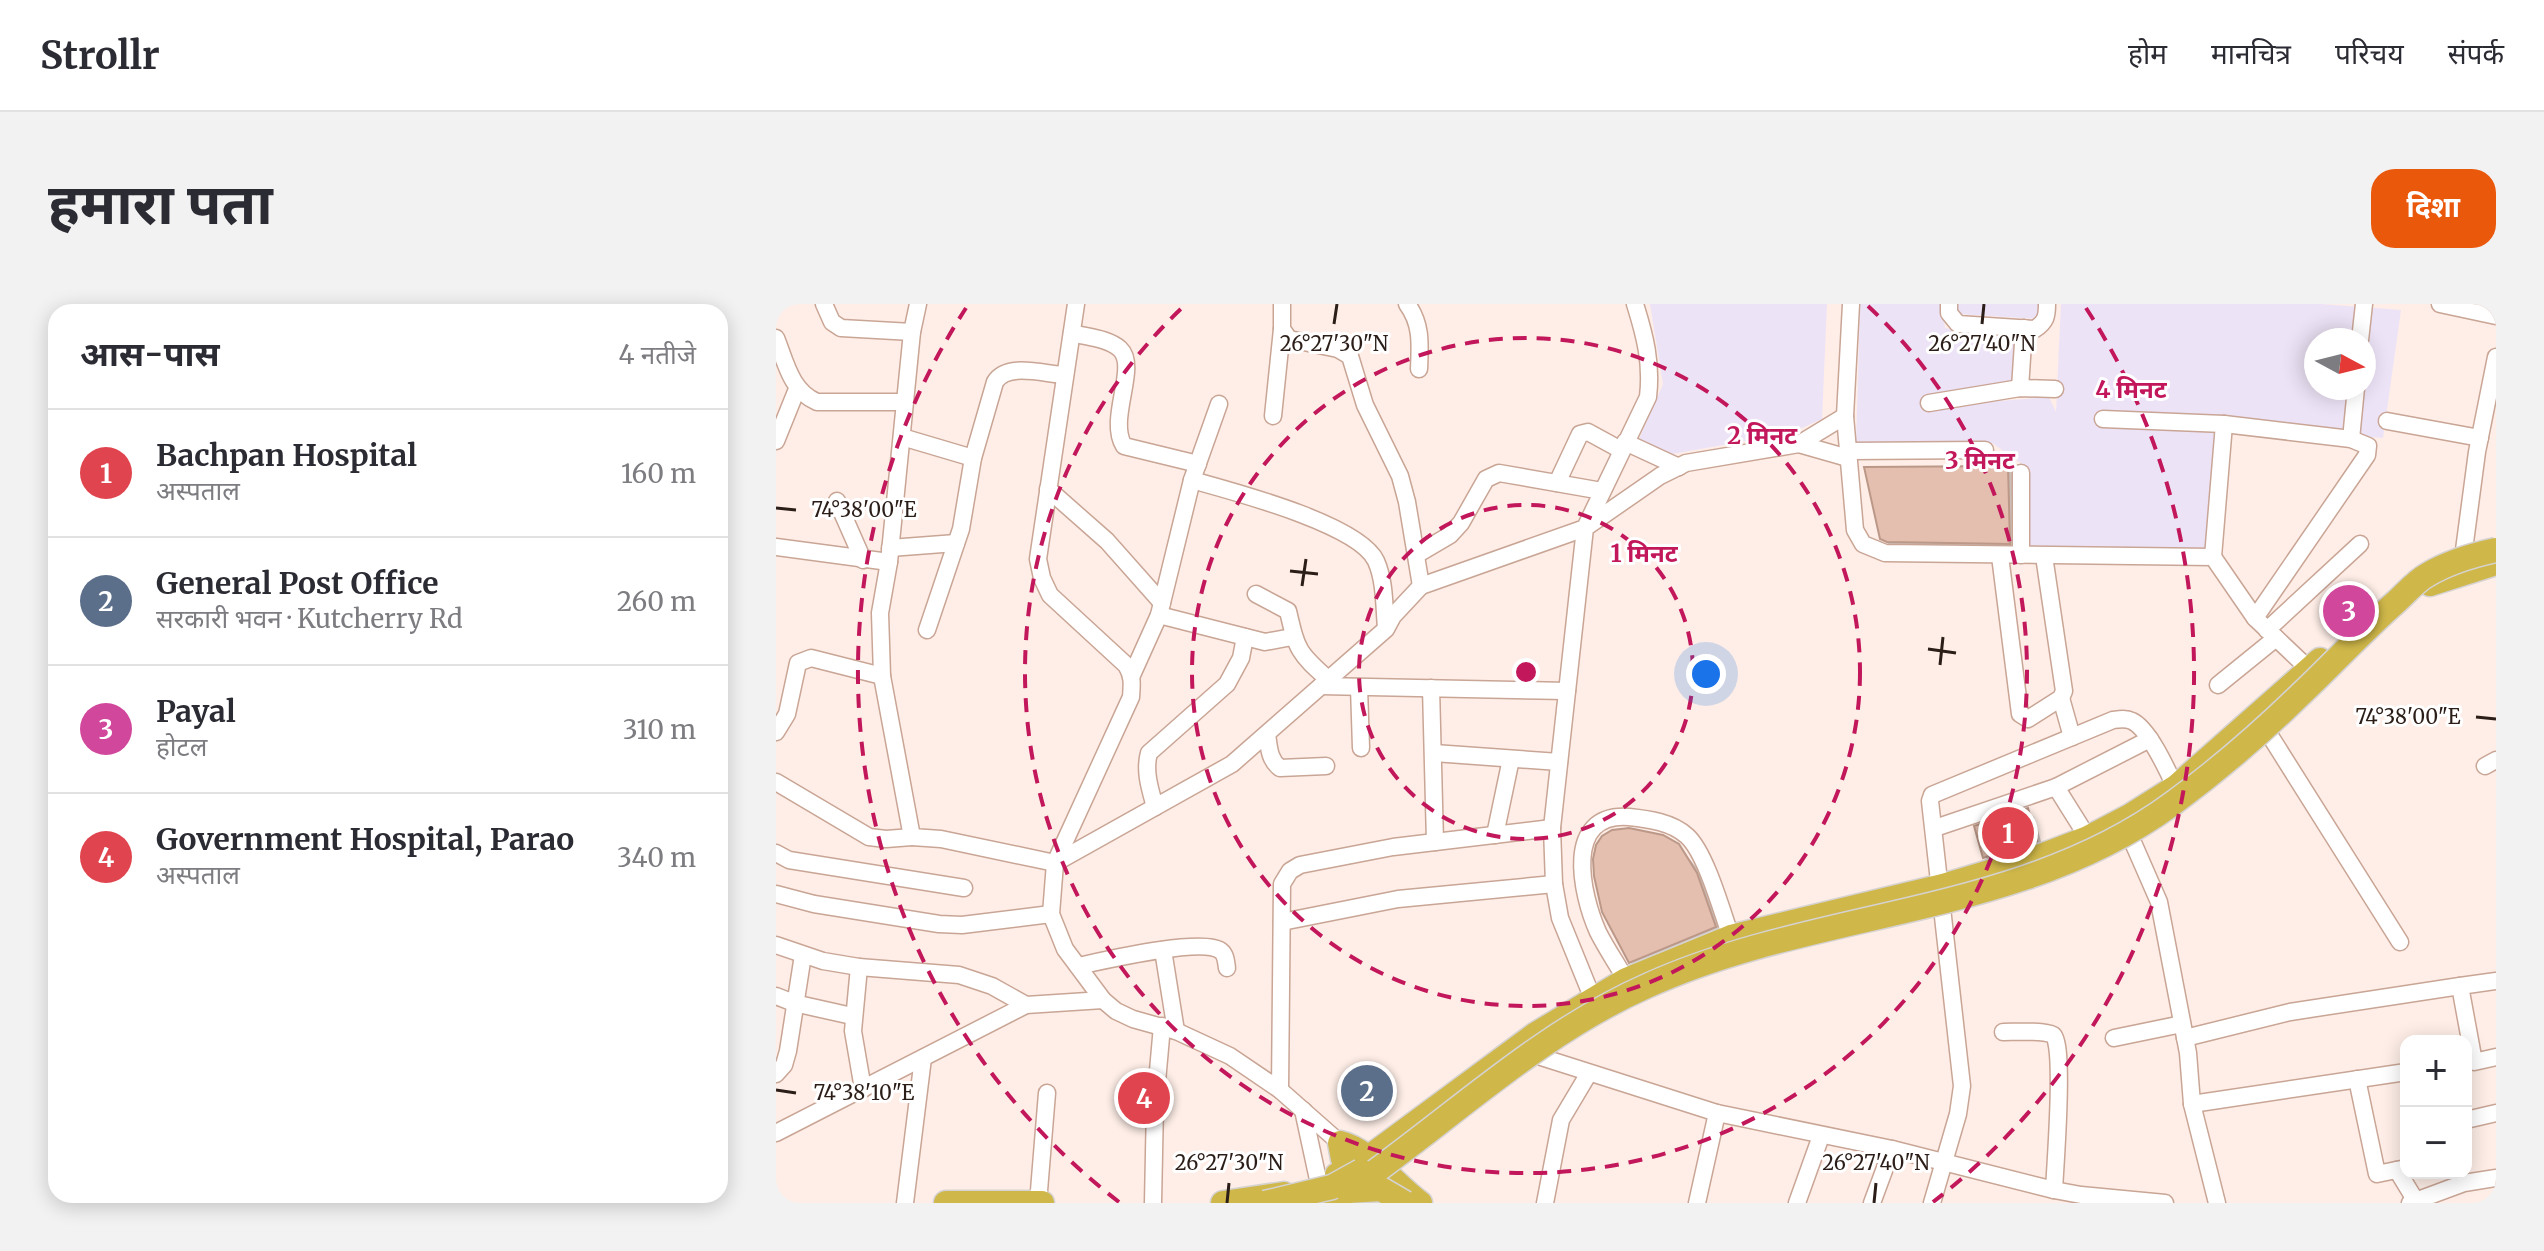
<!DOCTYPE html>
<html lang="hi">
<meta charset="utf-8">
<style>
:root{--surface:#fff;--page:#f2f2f3;--text:#2b2b33;--muted:#7c7c81;--line:#e1e1e2;--accent:#ea580c}
body{margin:0;font-family:Merriweather,"Noto Sans Devanagari",serif;background:var(--page);color:var(--text)}
.controls{position:absolute;right:24px;bottom:24px;display:grid;overflow:hidden;border-radius:16px;box-shadow:0 4px 20px #0003}
.controls button{width:72px;height:72px;display:grid;place-items:center;padding:0;border:0;border-bottom:2px solid var(--line);background:var(--surface);color:var(--text);font:40px sans-serif}
.compass{position:absolute;left:1528px;top:24px;width:72px;height:72px;border-radius:50%;background:var(--surface);box-shadow:0 4px 20px #0003;rotate:97deg}
.you{position:absolute;left:930px;top:370px;width:28px;height:28px;margin:-20px;border:6px solid #fff;border-radius:50%;background:#1a73e8;box-shadow:0 0 0 12px #1a73e833}
.badge{display:grid;place-items:center;width:52px;height:52px;border-radius:50%;background:var(--accent);color:#fff;font-size:26px;font-weight:700}
.pin{position:absolute;translate:-50% -50%;border:4px solid #fff;box-shadow:0 2px 8px #0006}
.list{margin:0;padding:0;list-style:none}
h2{display:flex;justify-content:space-between;align-items:center;height:104px;margin:0;padding:0 32px;font-size:34px}
h2 small{font-size:26px;font-weight:400;color:var(--muted)}
.list li{display:grid;grid-template-columns:52px 1fr auto;gap:24px;align-items:center;box-sizing:border-box;height:128px;padding:0 32px;border-top:2px solid var(--line)}
.list b{display:block;font-size:30px;white-space:nowrap}
.list p{margin:0;font-size:26px;white-space:nowrap;color:var(--muted)}
.list em{font-size:26px;font-style:normal;color:var(--muted)}
.map{position:relative;flex:none;width:1720px;height:899px;overflow:hidden;border-radius:24px}
header{display:flex;align-items:center;gap:48px;box-sizing:border-box;height:112px;padding:0 40px;background:var(--surface);border-bottom:2px solid var(--line)}
header strong{font-size:38px}
nav{display:flex;gap:44px;margin-inline-start:auto;font-size:28px}
.intro{display:flex;align-items:center;justify-content:space-between;box-sizing:border-box;height:192px;padding:0 48px}
h1{margin:0;font-size:56px}
.button{padding:20px 36px;border-radius:24px;background:var(--accent);color:#fff;font-size:28px;font-weight:700}
main{display:flex;gap:48px;padding:0 48px}
aside{flex:1;background:var(--surface);border-radius:24px;box-shadow:0 4px 20px #0003}
.map>svg:first-child{display:block}
</style>
<header>
<strong>Strollr</strong>
<nav><a>होम</a><a>मानचित्र</a><a>परिचय</a><a>संपर्क</a></nav>
</header>
<div class="intro"><h1>हमारा पता</h1><a class="button">दिशा</a></div>
<main>
<aside>
<h2>आस-पास<small>4 नतीजे</small></h2>
<ul class="list">
<li><span class="badge" style="background:#e0444e">1</span><div><b>Bachpan Hospital</b><p>अस्पताल</p></div><em>160 m</em></li>
<li><span class="badge" style="background:#5c6f8a">2</span><div><b>General Post Office</b><p>सरकारी भवन · Kutcherry Rd</p></div><em>260 m</em></li>
<li><span class="badge" style="background:#d1479c">3</span><div><b>Payal</b><p>होटल</p></div><em>310 m</em></li>
<li><span class="badge" style="background:#e0444e">4</span><div><b>Government Hospital, Parao</b><p>अस्पताल</p></div><em>340 m</em></li>
</ul>
</aside>
<div class="map">
<svg width="1720" height="899" viewBox="0 0 1720 899">
<rect width="100%" height="100%" fill="#feeee7"/>
<g fill="#ede3f7" fill-rule="evenodd">
<path d="M874,0H1051L1046,115L1015,129L896,150L863,135L887,80Z"/>
<path d="M1084,0H1166L1169,24L1240,34L1237,76L1178,92L1148,103L1273,93L1280,108L1285,0H1545L1625,6L1607,134L1441,121L1429,246L1254,245L1253,165L1216,139L1080,141ZM1540,36H1588V84H1540Z"/>
<path d="M1182,0H1263L1261,15L1182,10Z"/>
</g>
<g fill="#0003">
<path d="M1232,164L1241,174L1242,248L1116,244L1106,234Z"/>
<path d="M1251,507L1258,513L1267,544L1216,560L1209,553Z"/>
<path d="M908,548L924,568L948,633L864,667L854,658Z"/>
<path d="M369,784L373,788L371,812L364,806L349,804L345,800L364,793Z"/>
</g>
<g fill="#e4beae" stroke="#bb9888" stroke-width="2">
<path d="M1232,162L1234,240L1111,238L1104,235L1088,163Z"/>
<path d="M1252,504L1261,537L1207,554L1198,522Z"/>
<path d="M853,524L887,531L903,540L921,569L940,623L853,659L826,608L818,572L817,555L820,541L826,532L836,526Z"/>
<path d="M363,781L370,782L368,809L363,808L364,804L343,801L345,788L362,791Z"/>
</g>
<g fill="none" stroke-linecap="round" stroke-linejoin="round">
<g stroke="#c9a595" stroke-width="19">
<g id="minor">
<path d="M48,0L56,18L65,24L136,28"/>
<path d="M142,0L136,28L113,258L104,309L106,372L136,533L165,535L279,559L456,460L610,325L617,312L645,282L809,224L872,93C876,59 869,32 859,0"/>
<path d="M300,0L262,255L266,274L274,291L350,361C357,372 356,380 355,393L279,559L275,610L289,645L327,696L340,707L357,715L400,727L454,752L504,786L564,839"/>
<path d="M506,0V25L513,35L562,45L574,52L589,101L624,172L631,198L645,282"/>
<path d="M631,0C646,20 644,41 643,65"/>
<path d="M1075,0L1069,112L1079,226L1087,240L1109,249L1437,253L1479,314L1538,370"/>
<path d="M1173,0V9L1182,20L1259,25C1270,18 1271,12 1271,0"/>
<path d="M1664,0L1720,12"/>
<path d="M296,29C310,33 332,34 344,45C363,63 331,115 348,142L422,160"/>
<path d="M0,34C10,59 15,87 41,98H129"/>
<path d="M1584,36L1588,0"/>
<path d="M1244,84L1248,24"/>
<path d="M1153,99L1244,84L1279,85"/>
<path d="M497,112L506,25"/>
<path d="M1327,115L1448,120L1575,135L1592,142L1591,151L1479,314"/>
<path d="M1611,117L1704,134"/>
<path d="M126,133L197,154"/>
<path d="M1575,135L1580,84"/>
<path d="M0,137L21,85"/>
<path d="M849,138L903,163"/>
<path d="M1023,140L1072,154"/>
<path d="M1072,147L1209,146"/>
<path d="M1245,169V251"/>
<path d="M416,176C455,187 583,220 600,257C609,277 608,302 610,324"/>
<path d="M781,179L804,130L812,128L845,146"/>
<path d="M272,185L331,237L386,299"/>
<path d="M61,197L87,256"/>
<path d="M0,243L113,258"/>
<path d="M114,244L180,239"/>
<path d="M1688,246L1701,148L1720,53"/>
<path d="M640,251L674,231L685,219L710,175L723,169L826,187"/>
<path d="M1224,252L1244,410L1252,415L1285,394L1288,387L1268,252"/>
<path d="M1437,253L1448,120"/>
<path d="M480,290L512,307C521,346 522,349 553,376"/>
<path d="M383,311L489,338L516,333"/>
<path d="M151,326L185,225L197,154L219,78C231,58 268,70 288,71"/>
<path d="M1491,326L1584,240"/>
<path d="M356,371L383,311L416,176L443,100"/>
<path d="M1442,381L1500,334"/>
<path d="M545,382L791,387"/>
<path d="M583,383L585,444"/>
<path d="M655,384L659,538"/>
<path d="M1285,394L1296,433"/>
<path d="M1491,427L1624,638"/>
<path d="M0,428L11,410L22,359L35,354L106,372"/>
<path d="M491,430C493,443 493,456 504,464L550,462"/>
<path d="M658,449L783,458"/>
<path d="M1709,462L1720,456"/>
<path d="M0,478L93,533L110,535L136,533"/>
<path d="M1280,483L1312,534"/>
<path d="M379,503C374,485 368,467 373,449L451,380L465,354L469,333"/>
<path d="M1159,524L1280,483L1374,435"/>
<path d="M719,531L735,455"/>
<path d="M1355,534L1383,598L1412,749L1416,800L1441,899"/>
<path d="M0,549L13,556L188,584"/>
<path d="M0,590L38,600L163,620L186,621L275,610"/>
<path d="M506,618L622,595L778,580"/>
<path d="M0,641L47,657L83,663L183,671L216,682L250,701"/>
<path d="M387,646L400,727"/>
<path d="M302,662C326,657 427,633 445,647C450,651 450,658 451,664"/>
<path d="M83,663L77,727L87,785"/>
<path d="M850,676C841,660 830,644 822,628C805,590 787,508 853,513C872,515 896,518 911,532C930,549 946,608 955,633"/>
<path d="M1720,677L1684,682L1698,758L1720,753"/>
<path d="M0,692L18,699L76,712"/>
<path d="M821,705L784,614L778,580L776,524L809,224L884,172L910,159L1023,140L1069,112"/>
<path d="M1227,728C1238,728 1268,726 1277,731C1289,739 1279,865 1278,886"/>
<path d="M1338,734L1406,720"/>
<path d="M1409,734L1514,708L1684,682"/>
<path d="M765,753L941,809L1116,845L1278,886L1305,891L1389,899"/>
<path d="M0,770L8,761L12,747L27,651"/>
<path d="M1581,775L1601,870L1630,864"/>
<path d="M504,786L506,580L514,567L524,561L617,543L776,524"/>
<path d="M1416,800L1630,768"/>
<path d="M527,806L546,894"/>
<path d="M1690,816L1720,809"/>
<path d="M0,829L250,701L327,696"/>
<path d="M1621,866L1641,899"/>
<path d="M129,899L147,754"/>
<path d="M262,899L271,789"/>
<path d="M377,899L379,800L386,722"/>
<path d="M769,899L785,816L813,769"/>
<path d="M921,899L941,809"/>
<path d="M1021,899L1045,832"/>
<path d="M1096,899L1116,845"/>
<path d="M1156,899L1182,810L1186,782L1154,497L1156,491L1337,416C1344,415 1350,414 1356,417C1374,425 1394,472 1403,491"/>
<path d="M1634,899L1688,879L1720,874"/>
</g>
</g>
<g stroke="#d5d2d1" stroke-width="27">
<g id="highway">
<path d="M1654,280L1720,259"/>
<path d="M561,871L592,854L760,730L850,676L955,633L1167,582L1257,555L1312,534L1354,512L1400,483L1544,356"/>
<path d="M588,873L567,855L564,839C592,845 619,881 644,899"/>
<path d="M170,899H266"/>
<path d="M447,899L508,890"/>
<path d="M556,899L593,880"/>
</g>
</g>
<use href="#minor" stroke="#fff" stroke-width="16"/>
<use href="#highway" stroke="#cfb749" stroke-width="24"/>
<g stroke="#d5d2d1" stroke-width="27" stroke-linecap="butt">
<g id="highway-bridge">
<path d="M572,887C671,819 760,731 871,682C1040,605 1242,613 1396,500C1441,467 1484,430 1524,391C1557,360 1587,327 1620,298C1630,289 1640,277 1651,271C1671,259 1697,251 1720,246"/>
<path d="M572,887L605,885L629,899"/>
<path d="M489,899L556,883L585,867"/>
</g>
</g>
<use href="#highway-bridge" stroke="#cfb749" stroke-width="24"/>
</g>
<path fill="none" stroke="#2b1d17" stroke-width="3" d="M558,20L561,0M1206,20L1208,0M0,204L20,206M514,267L542,270M526,282L530,255M1152,345L1180,349M1164,361L1167,333M1700,413L1720,415M0,786L20,789M451,899L453,879M1098,899L1100,879"/>
<g fill="none" stroke="#c2185b" stroke-width="4" stroke-dasharray="14 10">
<circle cx="750" cy="368" r="167"/>
<circle cx="750" cy="368" r="334"/>
<path d="M1092 2A501 501 0 1 1 408 2"/>
<path d="M343 898A668 668 0 0 1 190 4M1310 4A668 668 0 0 1 1157 898"/>
</g>
<g font-size="20" text-anchor="middle" fill="#2b1d17" stroke="#fff" stroke-width="6" stroke-linejoin="round" paint-order="stroke">
<text x="558" y="47">26°27'30"N</text>
<text x="1206" y="47">26°27'40"N</text>
<text x="88" y="213">74°38'00"E</text>
<text x="1632" y="420">74°38'00"E</text>
<text x="88" y="796">74°38'10"E</text>
<text x="453" y="866">26°27'30"N</text>
<text x="1100" y="866">26°27'40"N</text>
</g>
<circle cx="750" cy="368" r="12" fill="#c2185b" stroke="#fff" stroke-width="4"/>
<g font-size="24" text-anchor="middle" font-weight="bold" fill="#c2185b" stroke="#fff" stroke-width="6" stroke-linejoin="round" paint-order="stroke">
<text x="1355" y="94">4 मिनट</text>
<text x="986" y="140">2 मिनट</text>
<text x="1204" y="165">3 मिनट</text>
<text x="868" y="258">1 मिनट</text>
</g>
</svg>
<div class="controls">
<button>+</button>
<button>−</button>
</div>
<svg class="compass" viewBox="-18 -18 36 36"><path d="M0-13l5 13h-10z" fill="#e53935"/><path d="M0 13l5-13h-10z" fill="#7c7c81"/></svg>
<div class="you"></div>
<div class="pin badge" style="left:1232px;top:529px;background:#e0444e">1</div>
<div class="pin badge" style="left:591px;top:787px;background:#5c6f8a">2</div>
<div class="pin badge" style="left:1573px;top:307px;background:#d1479c">3</div>
<div class="pin badge" style="left:368px;top:794px;background:#e0444e">4</div>
</div>
</main>
